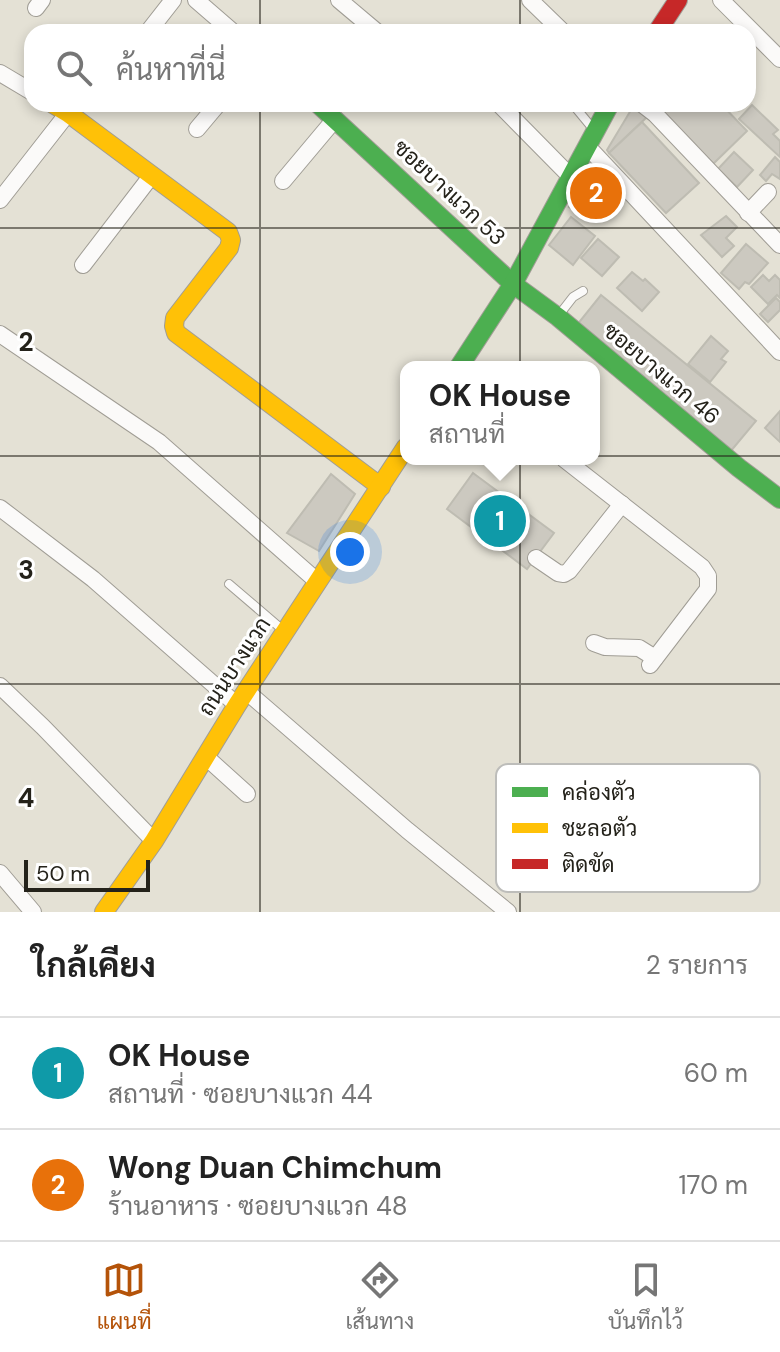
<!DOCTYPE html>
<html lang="th">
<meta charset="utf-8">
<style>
:root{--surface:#fff;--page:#f6f6f6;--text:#222;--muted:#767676;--line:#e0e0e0;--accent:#b45309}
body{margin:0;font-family:"DM Sans",Sarabun,sans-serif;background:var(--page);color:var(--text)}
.scale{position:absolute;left:24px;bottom:20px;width:126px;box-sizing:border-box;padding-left:8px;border:4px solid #24221a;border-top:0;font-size:22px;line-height:28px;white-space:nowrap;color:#24221a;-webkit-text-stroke:6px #fff;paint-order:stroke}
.you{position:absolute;left:350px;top:552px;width:28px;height:28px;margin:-20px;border:6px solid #fff;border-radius:50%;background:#1a73e8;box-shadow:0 0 0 12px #1a73e833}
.badge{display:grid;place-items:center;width:52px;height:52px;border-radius:50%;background:var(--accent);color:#fff;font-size:26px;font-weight:700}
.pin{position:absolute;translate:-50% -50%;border:4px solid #fff;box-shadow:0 2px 8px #0006}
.popup{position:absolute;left:400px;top:361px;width:200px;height:104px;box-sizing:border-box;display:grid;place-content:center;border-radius:16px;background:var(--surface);filter:drop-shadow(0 2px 6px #0005);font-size:26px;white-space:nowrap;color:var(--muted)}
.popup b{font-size:30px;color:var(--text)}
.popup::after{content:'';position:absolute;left:50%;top:100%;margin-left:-16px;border:16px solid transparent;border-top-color:var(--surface)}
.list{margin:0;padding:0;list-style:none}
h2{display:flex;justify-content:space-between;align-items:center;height:104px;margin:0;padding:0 32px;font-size:34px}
h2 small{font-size:26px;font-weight:400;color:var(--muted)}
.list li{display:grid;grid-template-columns:52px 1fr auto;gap:24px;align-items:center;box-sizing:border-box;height:112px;padding:0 32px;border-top:2px solid var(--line)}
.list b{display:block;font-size:30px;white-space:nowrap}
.list p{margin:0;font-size:26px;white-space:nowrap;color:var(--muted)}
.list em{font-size:26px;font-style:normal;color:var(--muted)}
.icon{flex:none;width:44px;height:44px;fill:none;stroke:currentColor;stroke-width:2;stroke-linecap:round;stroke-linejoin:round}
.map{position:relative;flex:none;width:780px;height:912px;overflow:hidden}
.search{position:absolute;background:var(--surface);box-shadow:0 4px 12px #0003;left:24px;right:24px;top:24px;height:88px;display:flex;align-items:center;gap:20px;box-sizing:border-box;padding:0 28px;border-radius:24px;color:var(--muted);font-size:30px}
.sheet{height:328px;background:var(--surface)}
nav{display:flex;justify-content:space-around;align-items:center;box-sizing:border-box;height:112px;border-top:2px solid var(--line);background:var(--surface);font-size:22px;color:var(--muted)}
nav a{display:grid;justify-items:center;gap:4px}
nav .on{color:var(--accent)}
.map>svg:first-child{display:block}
</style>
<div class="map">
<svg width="780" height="912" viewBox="0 0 780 912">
<rect width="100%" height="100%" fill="#e4e1d5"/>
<g fill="#ccc9c0" stroke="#bebcb2" stroke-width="2">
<path d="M655,104H721L747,131L713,164Z"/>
<path d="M634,105L647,117L609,153L607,150Z"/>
<path d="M752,105L778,130L773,134L780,141V157L739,119Z"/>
<path d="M642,122L699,183L666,213L609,153Z"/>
<path d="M734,152L753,170L737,187L718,169Z"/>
<path d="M775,157L780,162V179L772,174L766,181L760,175Z"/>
<path d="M594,169L607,178L605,180L610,184L604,193L610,196L595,218L586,212L583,216L569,207Z"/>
<path d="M726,216L737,227L726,238L734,246L722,257L701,235Z"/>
<path d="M571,217L595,236L573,265L549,245Z"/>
<path d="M598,239L619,257L602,276L581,258Z"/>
<path d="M746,244L768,263L749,284L745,282L739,289L721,273Z"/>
<path d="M632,272L643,281L645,279L659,292L642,311L617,288Z"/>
<path d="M763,275L769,281L775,275L780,280V298L777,295L768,304L751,287Z"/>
<path d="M601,295L756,421L730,452L576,326Z"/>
<path d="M776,298L780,302V310L768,322L760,314Z"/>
<path d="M711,336L728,351L721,359L726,362L710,382L688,364Z"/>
<path d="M780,411V442L765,428Z"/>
<path d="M473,473L554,533L527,569L447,509Z"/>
<path d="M331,474L355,494L319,551L287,533Z"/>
</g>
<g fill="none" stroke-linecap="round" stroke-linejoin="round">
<g stroke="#a09d95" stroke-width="10">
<g id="lane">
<path d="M568,104L575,107L594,130"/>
<path d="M559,315L573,297L583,291"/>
<path d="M229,584L284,631"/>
</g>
</g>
<g stroke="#a09d95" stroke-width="18">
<g id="street">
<path d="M196,0L233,32"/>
<path d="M339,0L377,32"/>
<path d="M530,0L563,32"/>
<path d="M721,0L780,59"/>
<path d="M36,8L42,0"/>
<path d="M148,32L173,0"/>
<path d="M0,73L32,92"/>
<path d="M499,104L570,176"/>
<path d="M642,104L655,114L780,245"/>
<path d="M197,129L218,104"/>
<path d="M587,146L780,352"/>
<path d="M283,181L335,119"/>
<path d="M0,200L68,113"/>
<path d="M748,213L768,192"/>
<path d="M83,265L152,175"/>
<path d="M0,334L159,442L318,582"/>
<path d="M564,459L702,567L708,576V589L650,665"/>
<path d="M0,508L93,579L237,705"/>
<path d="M536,558L558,573L564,574L569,571L622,504"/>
<path d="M594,643L605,647L639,648L655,658"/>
<path d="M0,686L43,727L154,841"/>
<path d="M246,691L407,830L508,912"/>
<path d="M206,757L247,794"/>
<path d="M0,873L33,912"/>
</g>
</g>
<g stroke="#a09d95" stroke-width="20">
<g id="fast">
<path d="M318,104L513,284L558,317L739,468L780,499"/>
<path d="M459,367L513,284L610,104"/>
</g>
</g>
<g stroke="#a09d95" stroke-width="20">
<g id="slow">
<path d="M53,104L68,113L228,232L231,240L229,248L175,318L174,326L176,333L381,487"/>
<path d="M104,912L154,841L237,705L406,447"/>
</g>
</g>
<g stroke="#a09d95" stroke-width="20">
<path id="jam" d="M657,32L678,0"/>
</g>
<use href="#lane" stroke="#fbfaf9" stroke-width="8"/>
<use href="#street" stroke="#fbfaf9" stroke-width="16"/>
<use href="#fast" stroke="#4caf50" stroke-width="18"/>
<use href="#slow" stroke="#ffc107" stroke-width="18"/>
<use href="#jam" stroke="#c62828" stroke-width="18"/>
</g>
<path fill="none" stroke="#24221a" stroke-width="2" stroke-opacity="0.55" d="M260,0V32M520,0V32M260,104V912M520,104V912M0,228H780M0,456H780M0,684H780"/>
<g text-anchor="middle" stroke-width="6" stroke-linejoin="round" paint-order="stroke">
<g font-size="22" fill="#24221a" stroke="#fff">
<text transform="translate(450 192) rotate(43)" y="8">ซอยบางแวก 53</text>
<text transform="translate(662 373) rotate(40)" y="8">ซอยบางแวก 46</text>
<text transform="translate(234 666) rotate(-57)" y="8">ถนนบางแวก</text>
</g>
</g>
<rect x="496" y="764" width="264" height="128" rx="12" fill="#fff" stroke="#bdbdba" stroke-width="2"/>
<rect x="512" y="787" width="36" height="10" fill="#4caf50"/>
<rect x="512" y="823" width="36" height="10" fill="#ffc107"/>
<rect x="512" y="859" width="36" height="10" fill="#c62828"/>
<g font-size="22" fill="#24221a">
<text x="562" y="800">คล่องตัว</text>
<text x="562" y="836">ชะลอตัว</text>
<text x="562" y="872">ติดขัด</text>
</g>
<g font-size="26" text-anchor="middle" font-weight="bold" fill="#24221a" stroke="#fff" stroke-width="6" stroke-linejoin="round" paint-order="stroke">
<text x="26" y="351">2</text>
<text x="26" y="579">3</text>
<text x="26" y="807">4</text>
</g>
</svg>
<div class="scale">50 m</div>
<div class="you"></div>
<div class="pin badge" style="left:500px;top:521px;background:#0f9aa8">1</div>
<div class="popup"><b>OK House</b>สถานที่</div>
<div class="pin badge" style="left:596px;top:193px;background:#e8710a">2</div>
<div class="search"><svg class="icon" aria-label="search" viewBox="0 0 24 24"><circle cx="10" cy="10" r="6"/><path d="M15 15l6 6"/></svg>ค้นหาที่นี่</div>
</div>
<section class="sheet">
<h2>ใกล้เคียง<small>2 รายการ</small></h2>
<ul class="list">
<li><span class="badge" style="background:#0f9aa8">1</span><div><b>OK House</b><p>สถานที่ · ซอยบางแวก 44</p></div><em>60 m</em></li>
<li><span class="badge" style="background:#e8710a">2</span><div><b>Wong Duan Chimchum</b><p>ร้านอาหาร · ซอยบางแวก 48</p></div><em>170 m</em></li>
</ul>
</section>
<nav>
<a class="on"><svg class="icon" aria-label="map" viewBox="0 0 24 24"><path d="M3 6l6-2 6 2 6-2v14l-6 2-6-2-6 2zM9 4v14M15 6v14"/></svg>แผนที่</a>
<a><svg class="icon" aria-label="directions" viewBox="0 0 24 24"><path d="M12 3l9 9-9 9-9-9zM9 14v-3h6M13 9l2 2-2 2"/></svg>เส้นทาง</a>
<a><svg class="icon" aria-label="saved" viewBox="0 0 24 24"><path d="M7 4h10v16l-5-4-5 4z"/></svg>บันทึกไว้</a>
</nav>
